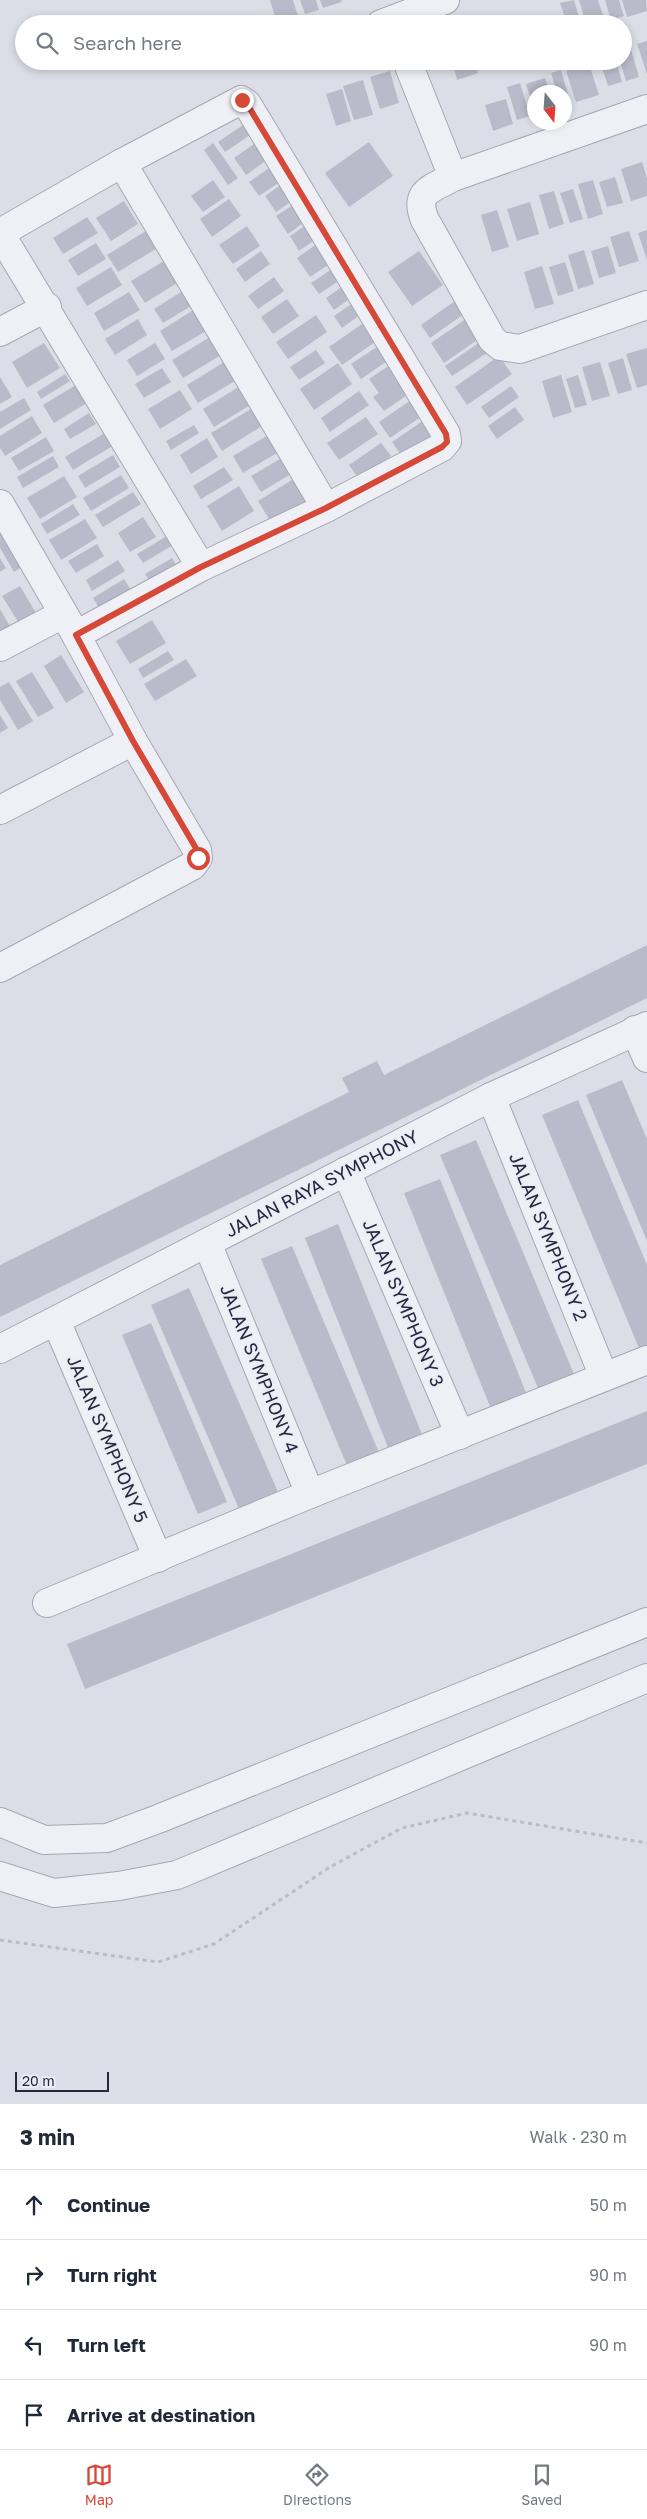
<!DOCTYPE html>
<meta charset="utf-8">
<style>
:root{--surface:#fff;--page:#f6f6f7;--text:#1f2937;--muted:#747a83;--line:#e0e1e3;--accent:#d64938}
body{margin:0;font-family:"Golos Text",sans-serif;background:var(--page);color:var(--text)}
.compass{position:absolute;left:527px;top:85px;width:45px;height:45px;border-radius:50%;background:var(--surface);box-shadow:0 2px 8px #0003;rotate:163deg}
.scale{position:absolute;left:15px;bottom:12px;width:94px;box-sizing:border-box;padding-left:5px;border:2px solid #25283e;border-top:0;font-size:14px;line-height:18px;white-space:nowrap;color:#25283e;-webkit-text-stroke:4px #ebedf5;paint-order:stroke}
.stop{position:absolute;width:15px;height:15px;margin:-11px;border:4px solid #d64938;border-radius:50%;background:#fff}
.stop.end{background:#d64938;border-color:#fff;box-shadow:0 1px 5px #0008}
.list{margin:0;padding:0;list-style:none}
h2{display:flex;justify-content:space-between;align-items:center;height:65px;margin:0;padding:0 20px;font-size:21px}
h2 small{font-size:16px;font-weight:400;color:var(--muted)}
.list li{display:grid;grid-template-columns:32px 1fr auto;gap:15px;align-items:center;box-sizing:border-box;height:70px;padding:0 20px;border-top:1px solid var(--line)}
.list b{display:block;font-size:19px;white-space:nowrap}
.list em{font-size:16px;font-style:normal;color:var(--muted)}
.icon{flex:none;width:28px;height:28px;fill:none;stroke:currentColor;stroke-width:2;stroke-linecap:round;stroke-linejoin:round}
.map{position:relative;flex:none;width:647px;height:2104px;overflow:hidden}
.search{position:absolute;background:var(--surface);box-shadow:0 2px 8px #0003;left:15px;right:15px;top:15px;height:55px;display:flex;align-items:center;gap:12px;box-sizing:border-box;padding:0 18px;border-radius:28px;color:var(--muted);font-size:19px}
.sheet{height:345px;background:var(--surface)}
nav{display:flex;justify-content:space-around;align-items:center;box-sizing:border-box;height:70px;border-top:1px solid var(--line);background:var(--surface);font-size:14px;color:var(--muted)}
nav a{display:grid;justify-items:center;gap:2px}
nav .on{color:var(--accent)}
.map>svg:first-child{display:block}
</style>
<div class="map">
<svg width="647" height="2104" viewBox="0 0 647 2104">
<rect width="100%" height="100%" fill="#dcdee7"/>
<g fill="#b9bbca">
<path d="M270,0H293L299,20L277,24Z"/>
<path d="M300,0H316L319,10L305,14Z"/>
<path d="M320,0H341L342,2L323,8Z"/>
<path d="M574,0L581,24H567L560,3Z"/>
<path d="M579,0H598L606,24H586Z"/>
<path d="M605,0H619L624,16L611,20Z"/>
<path d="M622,0H646L647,11L627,17Z"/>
<path d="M550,15L553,24H536L535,19Z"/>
<path d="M528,19L529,24H514V23Z"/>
<path d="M647,41V74L637,44Z"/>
<path d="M631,49L639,77L626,81L620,61H623V52Z"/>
<path d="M452,61H475L478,73L457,80Z"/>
<path d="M478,61H490L491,65L480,68Z"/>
<path d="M600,61H616L622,82L608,86Z"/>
<path d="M589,64L599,95L576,102L566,71Z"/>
<path d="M561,70L570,101L564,103V92H557L551,73Z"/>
<path d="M390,71L399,103L380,109L370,77Z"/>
<path d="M545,78L550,92H534V109L526,84Z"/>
<path d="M363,80L373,115L354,120L343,86Z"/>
<path d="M520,83L530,116L517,120L507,87Z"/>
<path d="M342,89L351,121L336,126L326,94Z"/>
<path d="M506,99L513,124L493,131L485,105Z"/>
<path d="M252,119L259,129L225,152L218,142Z"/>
<path d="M261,139L273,156L246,175L234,158Z"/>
<path d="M369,142L393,176L349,207L325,173Z"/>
<path d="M213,143L238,178L228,185L204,150Z"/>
<path d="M642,162L647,178V196L631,201L621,169Z"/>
<path d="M276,163L286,178L259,196L249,182Z"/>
<path d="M615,177L623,203L607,207L599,182Z"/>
<path d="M213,180L225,197L203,212L191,196Z"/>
<path d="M593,180L603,214L588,219L578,184Z"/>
<path d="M282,184L293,200L276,212L265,196Z"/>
<path d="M573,189L583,219L570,223L560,193Z"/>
<path d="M554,191L564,224L549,229L539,195Z"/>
<path d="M229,199L241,216L212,237L200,219Z"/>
<path d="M124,201L138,224L111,241L96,218Z"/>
<path d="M530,202L539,234L517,241L507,209Z"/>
<path d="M296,203L307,220L288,234L276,216Z"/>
<path d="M497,210L509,247L492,252L481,215Z"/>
<path d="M87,217L98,233L63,254L53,238Z"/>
<path d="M306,225L316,239L299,251L290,236Z"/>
<path d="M247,226L260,246L233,264L219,245Z"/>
<path d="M149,229L159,247L118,272L107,255Z"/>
<path d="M647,230V260L638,233Z"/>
<path d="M629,231L639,261L619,267L610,237Z"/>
<path d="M96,243L106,259L78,276L68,260Z"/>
<path d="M318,243L331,263L310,277L297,258Z"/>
<path d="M608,246L616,273L599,278L591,251Z"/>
<path d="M584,250L594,284L578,289L568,255Z"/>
<path d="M261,251L270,264L245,282L236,269Z"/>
<path d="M419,251L443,285L412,306L388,272Z"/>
<path d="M164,261L177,283L145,303L131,281Z"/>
<path d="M565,262L574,291L558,296L549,267Z"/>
<path d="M542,266L554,304L535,309L524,272Z"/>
<path d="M111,267L122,285L87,306L76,288Z"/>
<path d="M332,269L340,280L319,294L311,283Z"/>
<path d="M274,277L284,291L258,309L248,296Z"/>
<path d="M350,281L358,293L334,310L326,298Z"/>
<path d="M187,288L196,303L163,323L154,309Z"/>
<path d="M129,292L140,310L104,331L94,313Z"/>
<path d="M462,296L471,309L430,338L421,325Z"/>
<path d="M360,298L368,309L342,328L334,316Z"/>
<path d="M287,299L299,316L273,334L261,317Z"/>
<path d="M195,309L208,330L172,351L160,331Z"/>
<path d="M316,315L327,332L288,359L276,342Z"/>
<path d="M470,316L483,336L444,363L431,343Z"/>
<path d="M372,317L385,335L342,365L329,347Z"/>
<path d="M138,319L147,335L115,355L105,339Z"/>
<path d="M220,331L231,349L183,378L172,360Z"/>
<path d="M386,341L396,355L361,379L351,364Z"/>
<path d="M480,342L487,353L452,376L445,366Z"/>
<path d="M44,343L60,368L27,388L12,362Z"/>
<path d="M155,343L165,359L137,376L127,360Z"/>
<path d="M647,348V385L637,388L626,354Z"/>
<path d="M316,350L325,363L299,380L290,367Z"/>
<path d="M234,356L245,375L198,403L187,385Z"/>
<path d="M499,356L512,374L467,405L455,387Z"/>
<path d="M623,358L632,390L618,394L608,363Z"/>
<path d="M396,361L416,389L384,411L373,397L379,393L369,379Z"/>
<path d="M600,362L610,396L592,401L582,367Z"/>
<path d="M338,363L352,384L314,410L300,389Z"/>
<path d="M162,368L171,382L144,398L135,384Z"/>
<path d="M65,374L70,381L41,399L37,392Z"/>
<path d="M561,375L572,412L553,418L542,381Z"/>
<path d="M578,375L587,405L575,408L566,379Z"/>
<path d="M0,377L12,397L0,404Z"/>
<path d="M84,380L95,398L54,423L43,405Z"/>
<path d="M248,381L259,400L214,427L203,409Z"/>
<path d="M511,386L519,397L489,418L481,407Z"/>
<path d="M180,390L192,409L160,429L148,409Z"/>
<path d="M359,391L369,405L330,432L321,418Z"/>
<path d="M417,396L428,412L390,438L379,422Z"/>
<path d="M24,398L31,410L0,429V412Z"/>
<path d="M256,406L267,423L222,451L211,433Z"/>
<path d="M515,407L524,420L497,439L488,426Z"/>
<path d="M89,413L96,424L70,439L64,429Z"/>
<path d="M32,416L42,433L5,456L0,448V436Z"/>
<path d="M366,417L378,434L339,460L327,443Z"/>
<path d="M427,418L440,438L406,462L392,442Z"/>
<path d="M194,425L199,433L171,450L166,441Z"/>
<path d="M116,426L124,439L73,470L65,457Z"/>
<path d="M278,429L289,446L243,473L233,456Z"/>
<path d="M46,437L54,451L19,471L11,458Z"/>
<path d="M207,438L218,457L191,474L180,455Z"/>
<path d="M381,443L391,456L359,479L349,465Z"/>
<path d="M113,455L120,467L85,488L78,476Z"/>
<path d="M53,456L59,467L23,488L17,477Z"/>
<path d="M285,456L294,472L261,492L251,476Z"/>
<path d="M224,467L233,480L201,499L193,486Z"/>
<path d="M303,473L319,499L274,527L258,501Z"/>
<path d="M121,475L129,488L91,511L83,498Z"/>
<path d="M64,476L77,497L40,519L27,498Z"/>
<path d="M239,486L254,511L222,531L207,506Z"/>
<path d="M133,492L141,504L103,527L95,515Z"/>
<path d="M73,504L80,515L47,534L41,524Z"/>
<path d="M143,517L156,537L130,552L118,533Z"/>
<path d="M85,519L97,538L61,560L49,540Z"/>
<path d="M3,531L25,565L14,572L0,548V533Z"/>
<path d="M172,533L178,542L143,563L137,554Z"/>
<path d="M97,544L104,556L76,573L68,561Z"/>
<path d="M0,558L6,568L0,572Z"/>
<path d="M172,558L181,574L155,590L145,574Z"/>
<path d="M118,560L125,571L92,591L86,580Z"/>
<path d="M124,579L136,598L105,618L93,598Z"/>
<path d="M20,586L36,613L19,623L2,596Z"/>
<path d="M0,609L14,633L0,642Z"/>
<path d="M152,620L166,643L130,664L116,641Z"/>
<path d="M168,651L174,660L143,678L138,669Z"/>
<path d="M61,655L84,692L66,703L44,666Z"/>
<path d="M186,659L197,676L155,701L144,684Z"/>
<path d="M32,672L54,708L38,717L16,681Z"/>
<path d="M9,682L33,721L18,730L0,700V687Z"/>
<path d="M0,715L8,728L0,733Z"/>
<path d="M647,945V998L0,1317V1265L349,1092L342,1078L377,1061L384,1075Z"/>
<path d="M622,1080L647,1139V1241L586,1095Z"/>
<path d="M578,1100L647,1265V1351L641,1353L542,1115Z"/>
<path d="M476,1140L576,1379L540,1393L440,1155Z"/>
<path d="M440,1179L527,1395L491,1409L404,1193Z"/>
<path d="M338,1224L423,1437L389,1450L305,1238Z"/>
<path d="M292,1246L380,1455L348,1468L261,1259Z"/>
<path d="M189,1288L278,1492L239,1509L151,1305Z"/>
<path d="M151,1323L227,1502L198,1514L122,1335Z"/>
<path d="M647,1411V1464L85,1689L67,1644Z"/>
</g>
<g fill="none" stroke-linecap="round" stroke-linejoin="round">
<g stroke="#a5a7b4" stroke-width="30">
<g id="minor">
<path d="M381,24L445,0"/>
<path d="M407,61L453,177"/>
<path d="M647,109L453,177C432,189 413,191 425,220L492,339L500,346L520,349L647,305"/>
<path d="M122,163L326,508"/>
<path d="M0,332L47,307"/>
<path d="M0,504L76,635L133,741L197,850L198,858L192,866L0,968"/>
<path d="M76,635L201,567L326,508L442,447L447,441L446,434L247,104L241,100L122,163L7,229L4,234V240L201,567"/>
<path d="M0,647L63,614"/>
<path d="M0,810L133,741"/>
<path d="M635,1030L647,1058"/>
<path d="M491,1097L604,1377"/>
<path d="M346,1171L460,1435"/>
<path d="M207,1243L310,1494"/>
<path d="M56,1321L158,1558"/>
<path d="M0,1349L491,1097L647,1026"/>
<path d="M47,1603L310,1494L647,1360"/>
<path d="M0,1822L44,1840L107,1838L158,1819L647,1622"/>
<path d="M0,1876L54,1893L119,1886L177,1875L647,1678"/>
</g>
</g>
<path stroke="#babcc5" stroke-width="3" stroke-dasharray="4 4" stroke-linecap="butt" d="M0,1940L158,1962L214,1944L330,1867L402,1828L467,1813L647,1843"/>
<use href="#minor" stroke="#eff0f5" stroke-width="28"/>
</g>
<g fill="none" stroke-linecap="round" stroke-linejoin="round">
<path stroke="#d64938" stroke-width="6" d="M198,858L197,850L133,741L76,635L201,567L326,508L442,447L447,442L446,434L247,104L242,100"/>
</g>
<g text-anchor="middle" stroke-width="4" stroke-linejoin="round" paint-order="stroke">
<g font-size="18" fill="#25283e" stroke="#ebedf5">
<text transform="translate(322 1184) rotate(-27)" y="6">JALAN RAYA SYMPHONY</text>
<text transform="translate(548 1237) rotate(68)" y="6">JALAN SYMPHONY 2</text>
<text transform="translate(403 1303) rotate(67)" y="6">JALAN SYMPHONY 3</text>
<text transform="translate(259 1369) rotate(68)" y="6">JALAN SYMPHONY 4</text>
<text transform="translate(107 1439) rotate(67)" y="6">JALAN SYMPHONY 5</text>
</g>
</g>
</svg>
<svg class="compass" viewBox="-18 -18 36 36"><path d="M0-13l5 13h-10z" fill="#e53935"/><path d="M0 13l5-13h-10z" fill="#747a83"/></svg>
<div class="scale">20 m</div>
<div class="stop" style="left:198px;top:858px"></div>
<div class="stop end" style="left:242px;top:100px"></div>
<div class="search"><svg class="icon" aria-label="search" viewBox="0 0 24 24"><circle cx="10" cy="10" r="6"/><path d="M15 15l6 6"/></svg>Search here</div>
</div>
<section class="sheet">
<h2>3 min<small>Walk · 230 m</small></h2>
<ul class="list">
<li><svg class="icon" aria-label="ahead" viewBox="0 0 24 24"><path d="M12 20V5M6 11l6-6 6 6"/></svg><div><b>Continue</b></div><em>50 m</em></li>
<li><svg class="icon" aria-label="right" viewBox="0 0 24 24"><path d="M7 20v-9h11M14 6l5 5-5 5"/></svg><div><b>Turn right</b></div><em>90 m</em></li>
<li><svg class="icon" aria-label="left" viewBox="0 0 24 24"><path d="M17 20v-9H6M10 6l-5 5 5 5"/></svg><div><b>Turn left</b></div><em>90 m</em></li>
<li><svg class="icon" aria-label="arrive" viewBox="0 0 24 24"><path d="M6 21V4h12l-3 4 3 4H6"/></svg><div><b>Arrive at destination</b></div></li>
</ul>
</section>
<nav>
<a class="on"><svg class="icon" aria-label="map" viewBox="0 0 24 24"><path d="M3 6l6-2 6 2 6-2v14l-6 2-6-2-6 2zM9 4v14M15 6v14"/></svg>Map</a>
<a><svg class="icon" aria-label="directions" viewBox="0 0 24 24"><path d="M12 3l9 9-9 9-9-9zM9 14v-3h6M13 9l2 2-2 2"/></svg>Directions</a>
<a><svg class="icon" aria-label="saved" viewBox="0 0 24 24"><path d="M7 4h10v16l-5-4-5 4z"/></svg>Saved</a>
</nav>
